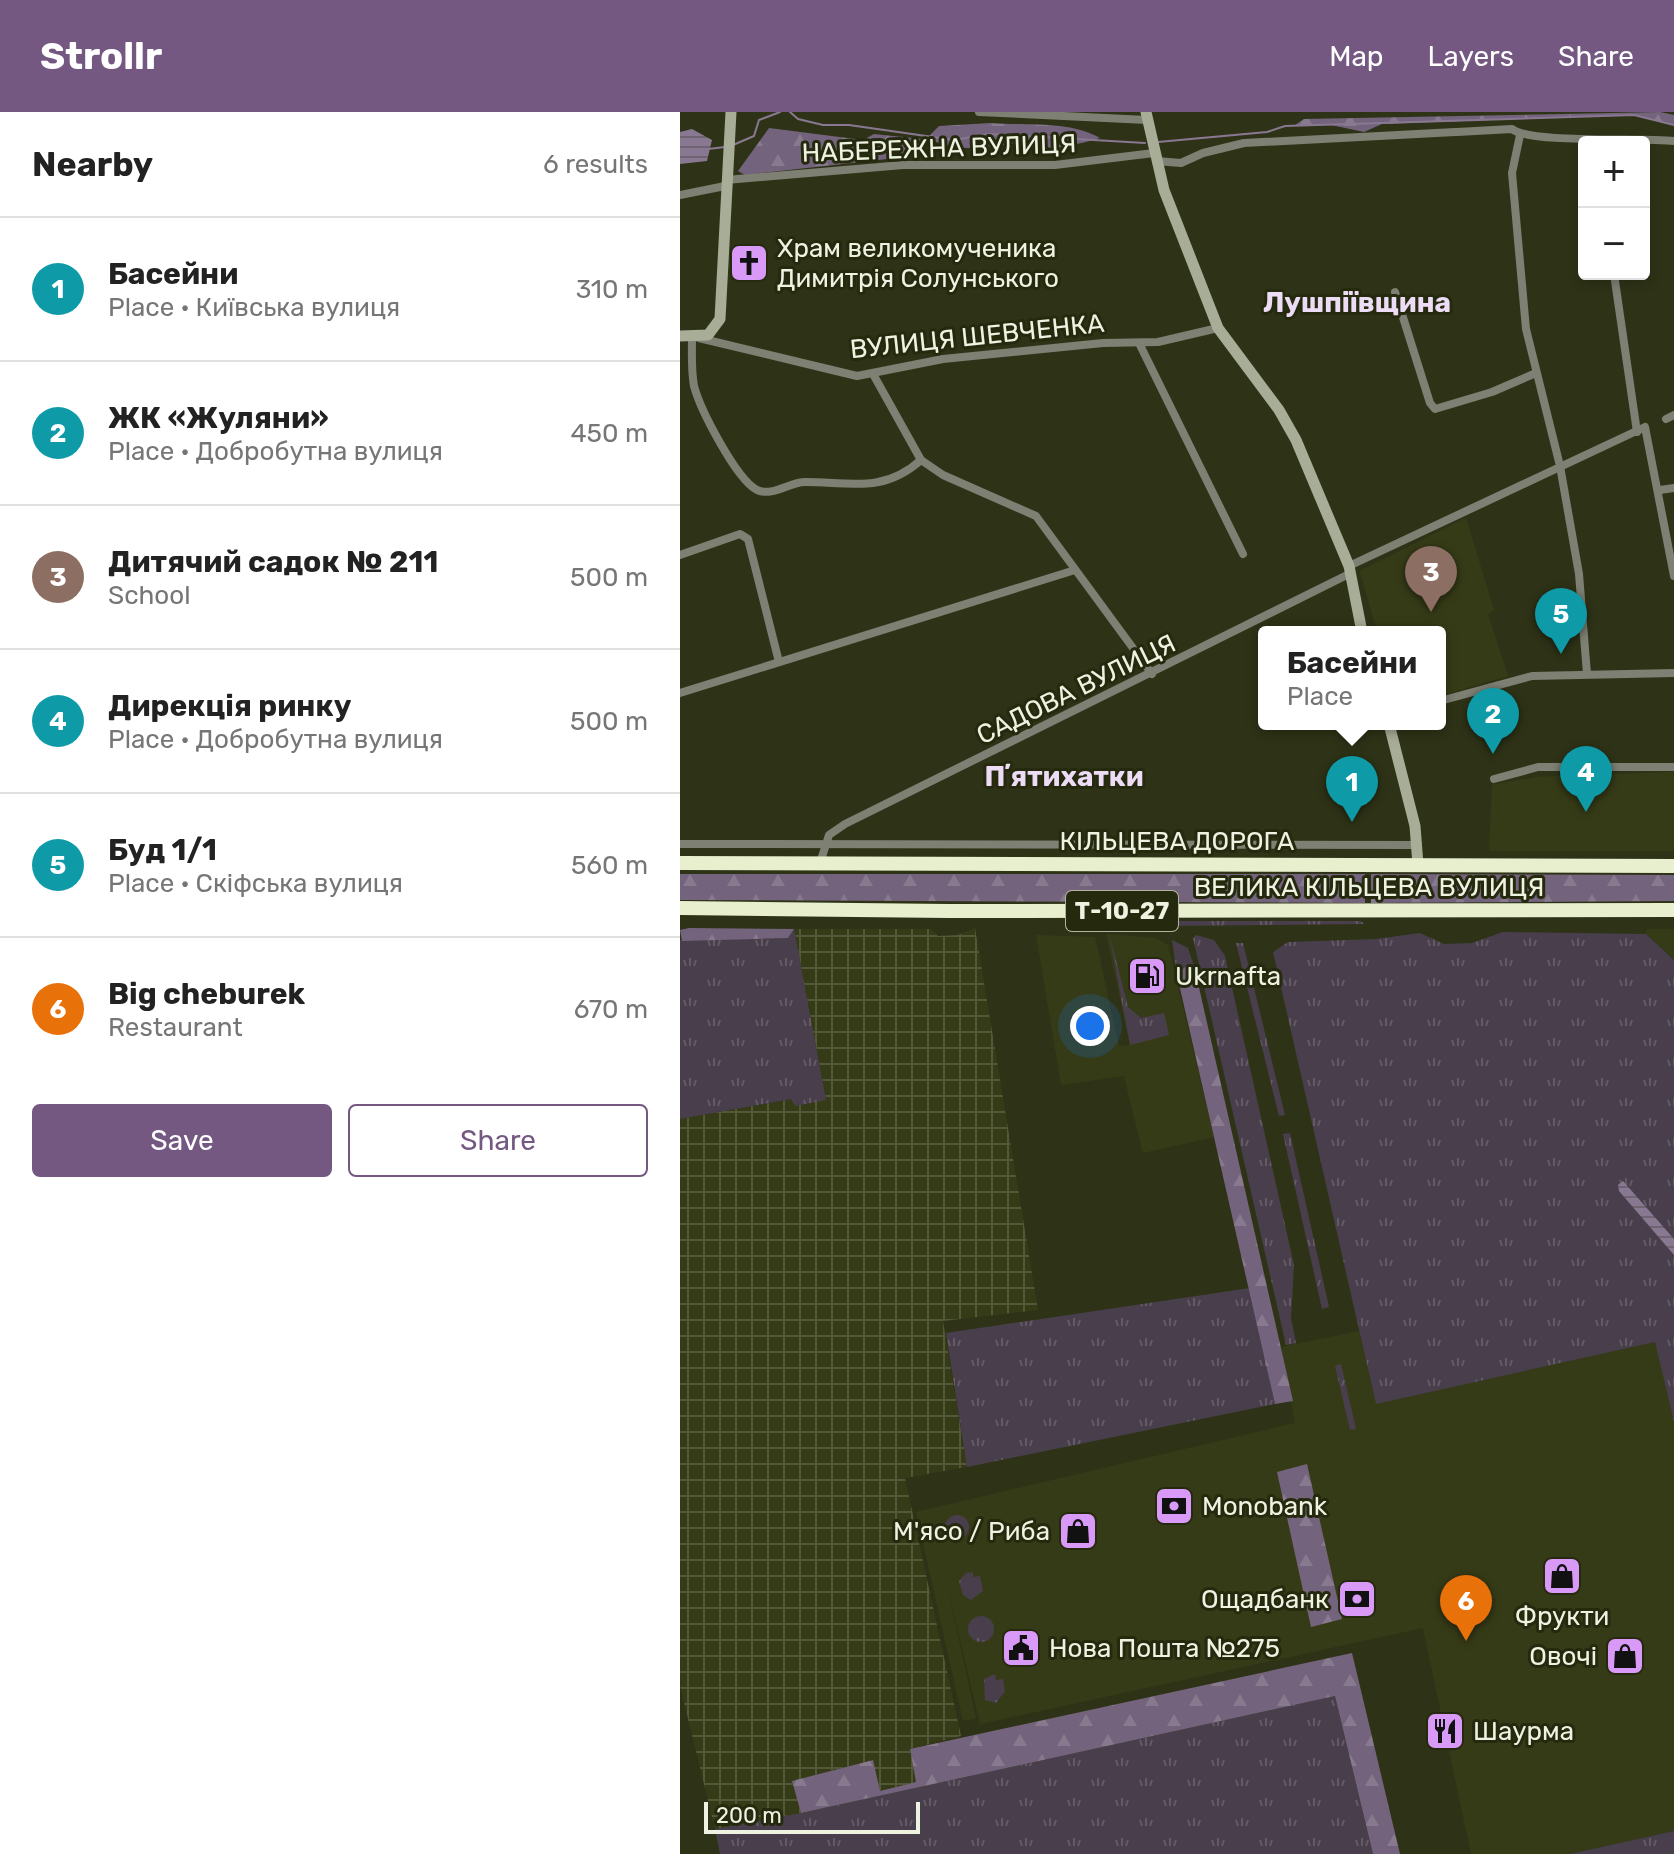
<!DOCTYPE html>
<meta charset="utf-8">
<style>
:root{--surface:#fff;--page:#f2f2f2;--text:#222;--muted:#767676;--line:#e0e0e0;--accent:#745882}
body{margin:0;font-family:Rubik,sans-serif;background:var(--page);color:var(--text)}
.controls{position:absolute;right:24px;top:24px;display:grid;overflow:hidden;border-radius:8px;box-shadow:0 4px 12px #0003}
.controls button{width:72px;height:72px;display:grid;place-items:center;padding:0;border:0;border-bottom:2px solid var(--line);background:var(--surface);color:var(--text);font:40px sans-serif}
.scale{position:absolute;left:24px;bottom:20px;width:216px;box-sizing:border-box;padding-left:8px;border:4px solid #eef2e1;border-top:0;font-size:22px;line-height:28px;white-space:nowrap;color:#eef2e1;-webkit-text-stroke:6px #25290d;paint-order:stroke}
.you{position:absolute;left:410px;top:914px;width:28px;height:28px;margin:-20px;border:6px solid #fff;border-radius:50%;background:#1a73e8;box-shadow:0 0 0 12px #1a73e833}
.badge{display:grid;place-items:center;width:52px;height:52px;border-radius:50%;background:var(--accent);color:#fff;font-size:26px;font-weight:700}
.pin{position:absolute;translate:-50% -66px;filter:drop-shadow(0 2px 4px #0008)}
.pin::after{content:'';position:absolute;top:42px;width:28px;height:24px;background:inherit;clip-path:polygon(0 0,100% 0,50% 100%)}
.popup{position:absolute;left:578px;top:514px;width:188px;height:104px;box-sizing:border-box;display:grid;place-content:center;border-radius:8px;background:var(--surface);filter:drop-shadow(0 2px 6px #0005);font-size:26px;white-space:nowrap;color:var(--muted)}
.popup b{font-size:30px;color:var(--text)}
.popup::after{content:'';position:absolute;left:50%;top:100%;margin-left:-16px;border:16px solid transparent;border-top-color:var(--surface)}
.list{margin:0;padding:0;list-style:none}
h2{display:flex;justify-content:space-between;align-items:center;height:104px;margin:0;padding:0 32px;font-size:34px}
h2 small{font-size:26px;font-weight:400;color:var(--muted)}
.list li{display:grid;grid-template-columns:52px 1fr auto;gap:24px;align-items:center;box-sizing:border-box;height:144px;padding:0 32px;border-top:2px solid var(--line)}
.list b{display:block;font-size:30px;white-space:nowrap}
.list p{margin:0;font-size:26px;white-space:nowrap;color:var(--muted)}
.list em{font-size:26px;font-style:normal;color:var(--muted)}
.actions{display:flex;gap:16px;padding:24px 32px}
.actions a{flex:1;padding:18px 0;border:2px solid var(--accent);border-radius:8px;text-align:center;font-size:28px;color:var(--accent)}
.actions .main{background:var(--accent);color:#fff}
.map{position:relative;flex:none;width:994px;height:1742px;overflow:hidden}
header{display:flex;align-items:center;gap:48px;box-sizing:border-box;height:112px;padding:0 40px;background:var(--accent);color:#fff}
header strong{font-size:38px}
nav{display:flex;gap:44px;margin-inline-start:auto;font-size:28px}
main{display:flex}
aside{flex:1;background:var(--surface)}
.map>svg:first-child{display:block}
</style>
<header>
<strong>Strollr</strong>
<nav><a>Map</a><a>Layers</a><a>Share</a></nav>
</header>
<main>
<aside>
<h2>Nearby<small>6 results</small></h2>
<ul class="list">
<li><span class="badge" style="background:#0f9aa8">1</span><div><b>Басейни</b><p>Place · Київська вулиця</p></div><em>310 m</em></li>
<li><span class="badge" style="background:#0f9aa8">2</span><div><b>ЖК «Жуляни»</b><p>Place · Добробутна вулиця</p></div><em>450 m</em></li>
<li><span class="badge" style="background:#8d6e63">3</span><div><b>Дитячий садок № 211</b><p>School</p></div><em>500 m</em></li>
<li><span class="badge" style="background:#0f9aa8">4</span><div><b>Дирекція ринку</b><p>Place · Добробутна вулиця</p></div><em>500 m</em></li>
<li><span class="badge" style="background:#0f9aa8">5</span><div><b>Буд 1/1</b><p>Place · Скіфська вулиця</p></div><em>560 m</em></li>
<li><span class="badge" style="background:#e8710a">6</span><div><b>Big cheburek</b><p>Restaurant</p></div><em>670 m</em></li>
</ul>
<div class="actions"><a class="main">Save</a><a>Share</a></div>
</aside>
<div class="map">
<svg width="994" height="1742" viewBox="0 0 994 1742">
<defs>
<pattern id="industrial-grid" width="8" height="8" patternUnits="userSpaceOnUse" patternTransform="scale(2)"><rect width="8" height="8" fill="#363b17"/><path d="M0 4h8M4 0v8" fill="none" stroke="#535838"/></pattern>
<pattern id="grass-tufts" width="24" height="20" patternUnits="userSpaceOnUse" patternTransform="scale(2)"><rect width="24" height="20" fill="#483e4c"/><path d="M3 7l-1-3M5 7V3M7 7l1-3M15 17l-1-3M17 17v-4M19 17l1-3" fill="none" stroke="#635a66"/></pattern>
<pattern id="forest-firs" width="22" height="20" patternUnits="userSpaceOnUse" patternTransform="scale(2)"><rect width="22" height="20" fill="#74637c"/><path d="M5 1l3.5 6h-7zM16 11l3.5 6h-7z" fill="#887a8e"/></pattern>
<pattern id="water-rules" width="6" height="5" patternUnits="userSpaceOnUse" patternTransform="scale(2)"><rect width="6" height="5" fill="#897891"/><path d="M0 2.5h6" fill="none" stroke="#6f6572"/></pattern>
</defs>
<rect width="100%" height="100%" fill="#2e3317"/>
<g fill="#363b17">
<path d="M786,406L814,498L808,502L828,564L760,584V520H697L680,459Z"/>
<path d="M994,660V739H809L812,673L856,665Z"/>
<path d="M967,817H994V847L966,822Z"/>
<path d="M426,822L476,826L488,833L534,1025L463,1041L444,964L381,973L356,823L415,825L439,934L450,933Z"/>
<path d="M679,1219L696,1292L975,1230L994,1310V1719L890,1742H791L743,1516L300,1612L265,1464L296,1606L283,1609L236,1400L615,1311L601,1235Z"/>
</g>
<path fill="url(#industrial-grid)" d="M295,816L358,1198L263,1209L287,1355L225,1366L281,1624L230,1637L237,1670L199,1679L192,1648L112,1669L121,1701L35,1717L0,1574V1007L111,987L146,988L114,817H251L258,824L278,823Z"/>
<g fill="url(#grass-tufts)">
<path d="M445,809H680L685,812L482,814Z"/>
<path d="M114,817L146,988L115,994L111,987L0,1007V828L108,826Z"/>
<path d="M823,820L966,822L994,848V1310L975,1230L696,1292L593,840L608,830L696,827L740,821L764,832L792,831Z"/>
<path d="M429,821L448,895L461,906L484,901L489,923L450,933Z"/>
<path d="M516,823L534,828L545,844L614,1153L611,1206L616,1231L606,1233L513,826Z"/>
<path d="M492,828L508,836L515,857L501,858L497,863Z"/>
<path d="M556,831H563L605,1003L599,1004Z"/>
<path d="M610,1021L649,1195L642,1197L603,1022Z"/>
<path d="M570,1176L595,1292L287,1355L266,1221Z"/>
<path d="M661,1252L676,1317L670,1318L655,1254Z"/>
<circle cx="277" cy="1415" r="12"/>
<path d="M293,1460V1465L300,1464L303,1479L291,1488L283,1483L279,1469L286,1461Z"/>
<circle cx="301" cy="1517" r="13"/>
<path d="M315,1562L316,1568L323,1567L325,1579L316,1591L305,1588L304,1567Z"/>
<path d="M655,1584L693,1742H40L35,1717L121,1701Z"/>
<path d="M994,1719V1742H890Z"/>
</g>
<g fill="url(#forest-firs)">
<path d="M980,0L994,3V13L954,3L702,12L684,20L651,13H615L624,7Z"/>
<path d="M311,11C346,14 388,8 420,26C412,29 377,37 371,36C364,34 360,31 353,31C319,30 278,46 248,25L259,14Z"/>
<path d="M89,16L183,28L194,22L242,27L245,33L234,44L65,63L58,59Z"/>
<path d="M0,762H685V791L0,788Z"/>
<path d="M691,762L994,763V789L691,791Z"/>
<path d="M9,816L114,817L108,826L2,829L0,818Z"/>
<path d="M505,855L515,858L613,1289L595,1292L497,863Z"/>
<path d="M627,1352L662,1507L631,1515L597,1360Z"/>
<path d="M672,1541L720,1742H693L655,1584L121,1701L112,1669L193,1648L200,1679L236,1670L230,1637Z"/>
</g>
<g fill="url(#water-rules)">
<path d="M12,17L32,28L27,49L0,52V20Z"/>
<path d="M943,1069L994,1127V1143L939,1079L938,1073Z"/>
</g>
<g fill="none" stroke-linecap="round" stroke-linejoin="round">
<g stroke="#897891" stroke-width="2">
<path d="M110,0L118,7L143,13H169L274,28L309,22L465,31"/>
<path d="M478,30L587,20L605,14L954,3L994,13"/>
<path d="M53,33L74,24L79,8L100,0"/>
<path d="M28,37L45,35"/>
</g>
<g stroke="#7d8073" stroke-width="8">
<path d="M299,0L467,8"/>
<path d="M777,20L832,17C851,32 961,25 994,29"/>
<path d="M840,23L832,61L846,217L880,354L899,462L907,562"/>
<path d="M476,49L501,51L523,41L564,31L775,20"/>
<path d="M46,68L223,53H375L474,41"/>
<path d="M0,83L45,74"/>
<path d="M934,162L957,320"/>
<path d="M715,180L750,291L755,297L812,280L856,261"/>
<path d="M12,225C12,241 11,258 14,274C20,297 56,367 77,378C93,385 109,370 125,370C169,370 203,382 241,348"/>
<path d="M19,226L177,264L263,247L423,231L478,230L538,216"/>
<path d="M459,231L563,442"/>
<path d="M193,262L241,348L263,363L356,404L472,562"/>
<path d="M986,307L994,303"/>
<path d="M980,378L994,376"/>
<path d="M0,443L60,422L68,427L99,550"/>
<path d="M669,454L965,315L994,464"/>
<path d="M0,581L395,458"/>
<path d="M760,589L852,564L994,561"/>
<path d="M814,667L858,655H994"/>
<path d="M0,732L738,733"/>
<path d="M140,751L149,723L165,712L669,462"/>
</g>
<g stroke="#a8ad98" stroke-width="11">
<path d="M466,0L484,78L538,216L599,298L616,328L669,454L682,520"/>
<path d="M0,224L28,223L40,207L51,0"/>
<path d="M709,612L735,714L738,753"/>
</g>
<g stroke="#e8efcf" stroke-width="14">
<path d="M0,751L994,754"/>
<path d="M0,796L269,799L994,798"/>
</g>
</g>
<defs>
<g id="church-square" transform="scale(2)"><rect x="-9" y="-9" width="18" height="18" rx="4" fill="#d99af7" stroke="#25290d"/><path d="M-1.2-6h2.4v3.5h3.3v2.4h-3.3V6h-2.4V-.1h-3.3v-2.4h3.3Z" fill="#111"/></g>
<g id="fuel-square" transform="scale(2)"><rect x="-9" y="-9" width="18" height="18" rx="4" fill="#d99af7" stroke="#25290d"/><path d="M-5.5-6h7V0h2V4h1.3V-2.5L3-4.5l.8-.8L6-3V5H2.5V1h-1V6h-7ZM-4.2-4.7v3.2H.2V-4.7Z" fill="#111"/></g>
<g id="bank-square" transform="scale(2)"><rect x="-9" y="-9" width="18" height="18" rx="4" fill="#d99af7" stroke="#25290d"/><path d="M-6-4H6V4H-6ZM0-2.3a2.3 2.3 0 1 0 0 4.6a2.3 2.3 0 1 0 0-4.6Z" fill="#111"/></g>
<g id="shop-square" transform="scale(2)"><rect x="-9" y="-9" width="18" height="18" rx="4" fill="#d99af7" stroke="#25290d"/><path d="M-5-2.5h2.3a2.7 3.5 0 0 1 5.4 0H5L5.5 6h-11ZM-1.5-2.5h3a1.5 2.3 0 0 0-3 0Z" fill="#111"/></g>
<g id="civic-square" transform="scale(2)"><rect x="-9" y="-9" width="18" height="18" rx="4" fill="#d99af7" stroke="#25290d"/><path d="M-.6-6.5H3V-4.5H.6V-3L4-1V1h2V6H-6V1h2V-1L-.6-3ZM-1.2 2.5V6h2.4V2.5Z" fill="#111"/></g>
<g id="restaurant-square" transform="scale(2)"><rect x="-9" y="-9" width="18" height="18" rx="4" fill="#d99af7" stroke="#25290d"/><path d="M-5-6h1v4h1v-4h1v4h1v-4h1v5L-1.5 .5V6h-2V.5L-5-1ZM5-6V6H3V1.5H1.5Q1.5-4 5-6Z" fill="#111"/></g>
</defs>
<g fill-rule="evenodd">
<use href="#church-square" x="69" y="151"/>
<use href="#fuel-square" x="467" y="864"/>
<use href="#bank-square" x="494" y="1394"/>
<use href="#shop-square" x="398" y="1419"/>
<use href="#shop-square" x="882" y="1464"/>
<use href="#bank-square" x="677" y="1487"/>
<use href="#civic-square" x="341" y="1536"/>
<use href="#shop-square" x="945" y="1544"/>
<use href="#restaurant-square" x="765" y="1619"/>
</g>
<g text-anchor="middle" stroke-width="6" stroke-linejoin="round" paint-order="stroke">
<rect fill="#25290d" stroke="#b2b6a1" stroke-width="2" x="386" y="779" width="112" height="40" rx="6"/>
<g font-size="24" font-weight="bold" fill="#eef2e1">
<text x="442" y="807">Т-10-27</text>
</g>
<g font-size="26" fill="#eef2e1" stroke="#25290d">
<text transform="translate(259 36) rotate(-2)" y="9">НАБЕРЕЖНА ВУЛИЦЯ</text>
<text transform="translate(297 224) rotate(-6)" y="9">ВУЛИЦЯ ШЕВЧЕНКА</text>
<text transform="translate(396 577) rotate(-26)" y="9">САДОВА ВУЛИЦЯ</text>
<text x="497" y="738">КІЛЬЦЕВА ДОРОГА</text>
<text x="689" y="784">ВЕЛИКА КІЛЬЦЕВА ВУЛИЦЯ</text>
</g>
<g font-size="26" fill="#eef2e1" stroke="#25290d" text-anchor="start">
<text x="97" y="145">Храм великомученика<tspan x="97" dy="30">Димитрія Солунського</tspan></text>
<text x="495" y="873">Ukrnafta</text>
<text x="522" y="1403">Monobank</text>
<text x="370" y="1428" text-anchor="end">М'ясо / Риба</text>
<text x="649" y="1496" text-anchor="end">Ощадбанк</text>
<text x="882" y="1513" text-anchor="middle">Фрукти</text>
<text x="369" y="1545">Нова Пошта №275</text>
<text x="917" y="1553" text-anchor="end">Овочі</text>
<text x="793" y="1628">Шаурма</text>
</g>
<g font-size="28" font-weight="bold" fill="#eddcf6" stroke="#25290d">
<text x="677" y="200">Лушпіївщина</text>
<text x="384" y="674">Пʼятихатки</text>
</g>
</g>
</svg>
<div class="controls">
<button>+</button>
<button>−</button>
</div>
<div class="scale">200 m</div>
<div class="you"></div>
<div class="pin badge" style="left:672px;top:710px;background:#0f9aa8">1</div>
<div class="popup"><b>Басейни</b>Place</div>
<div class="pin badge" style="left:813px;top:642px;background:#0f9aa8">2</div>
<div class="pin badge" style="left:751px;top:500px;background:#8d6e63">3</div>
<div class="pin badge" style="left:906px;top:700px;background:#0f9aa8">4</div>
<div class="pin badge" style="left:881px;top:542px;background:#0f9aa8">5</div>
<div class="pin badge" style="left:786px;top:1529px;background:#e8710a">6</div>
</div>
</main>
